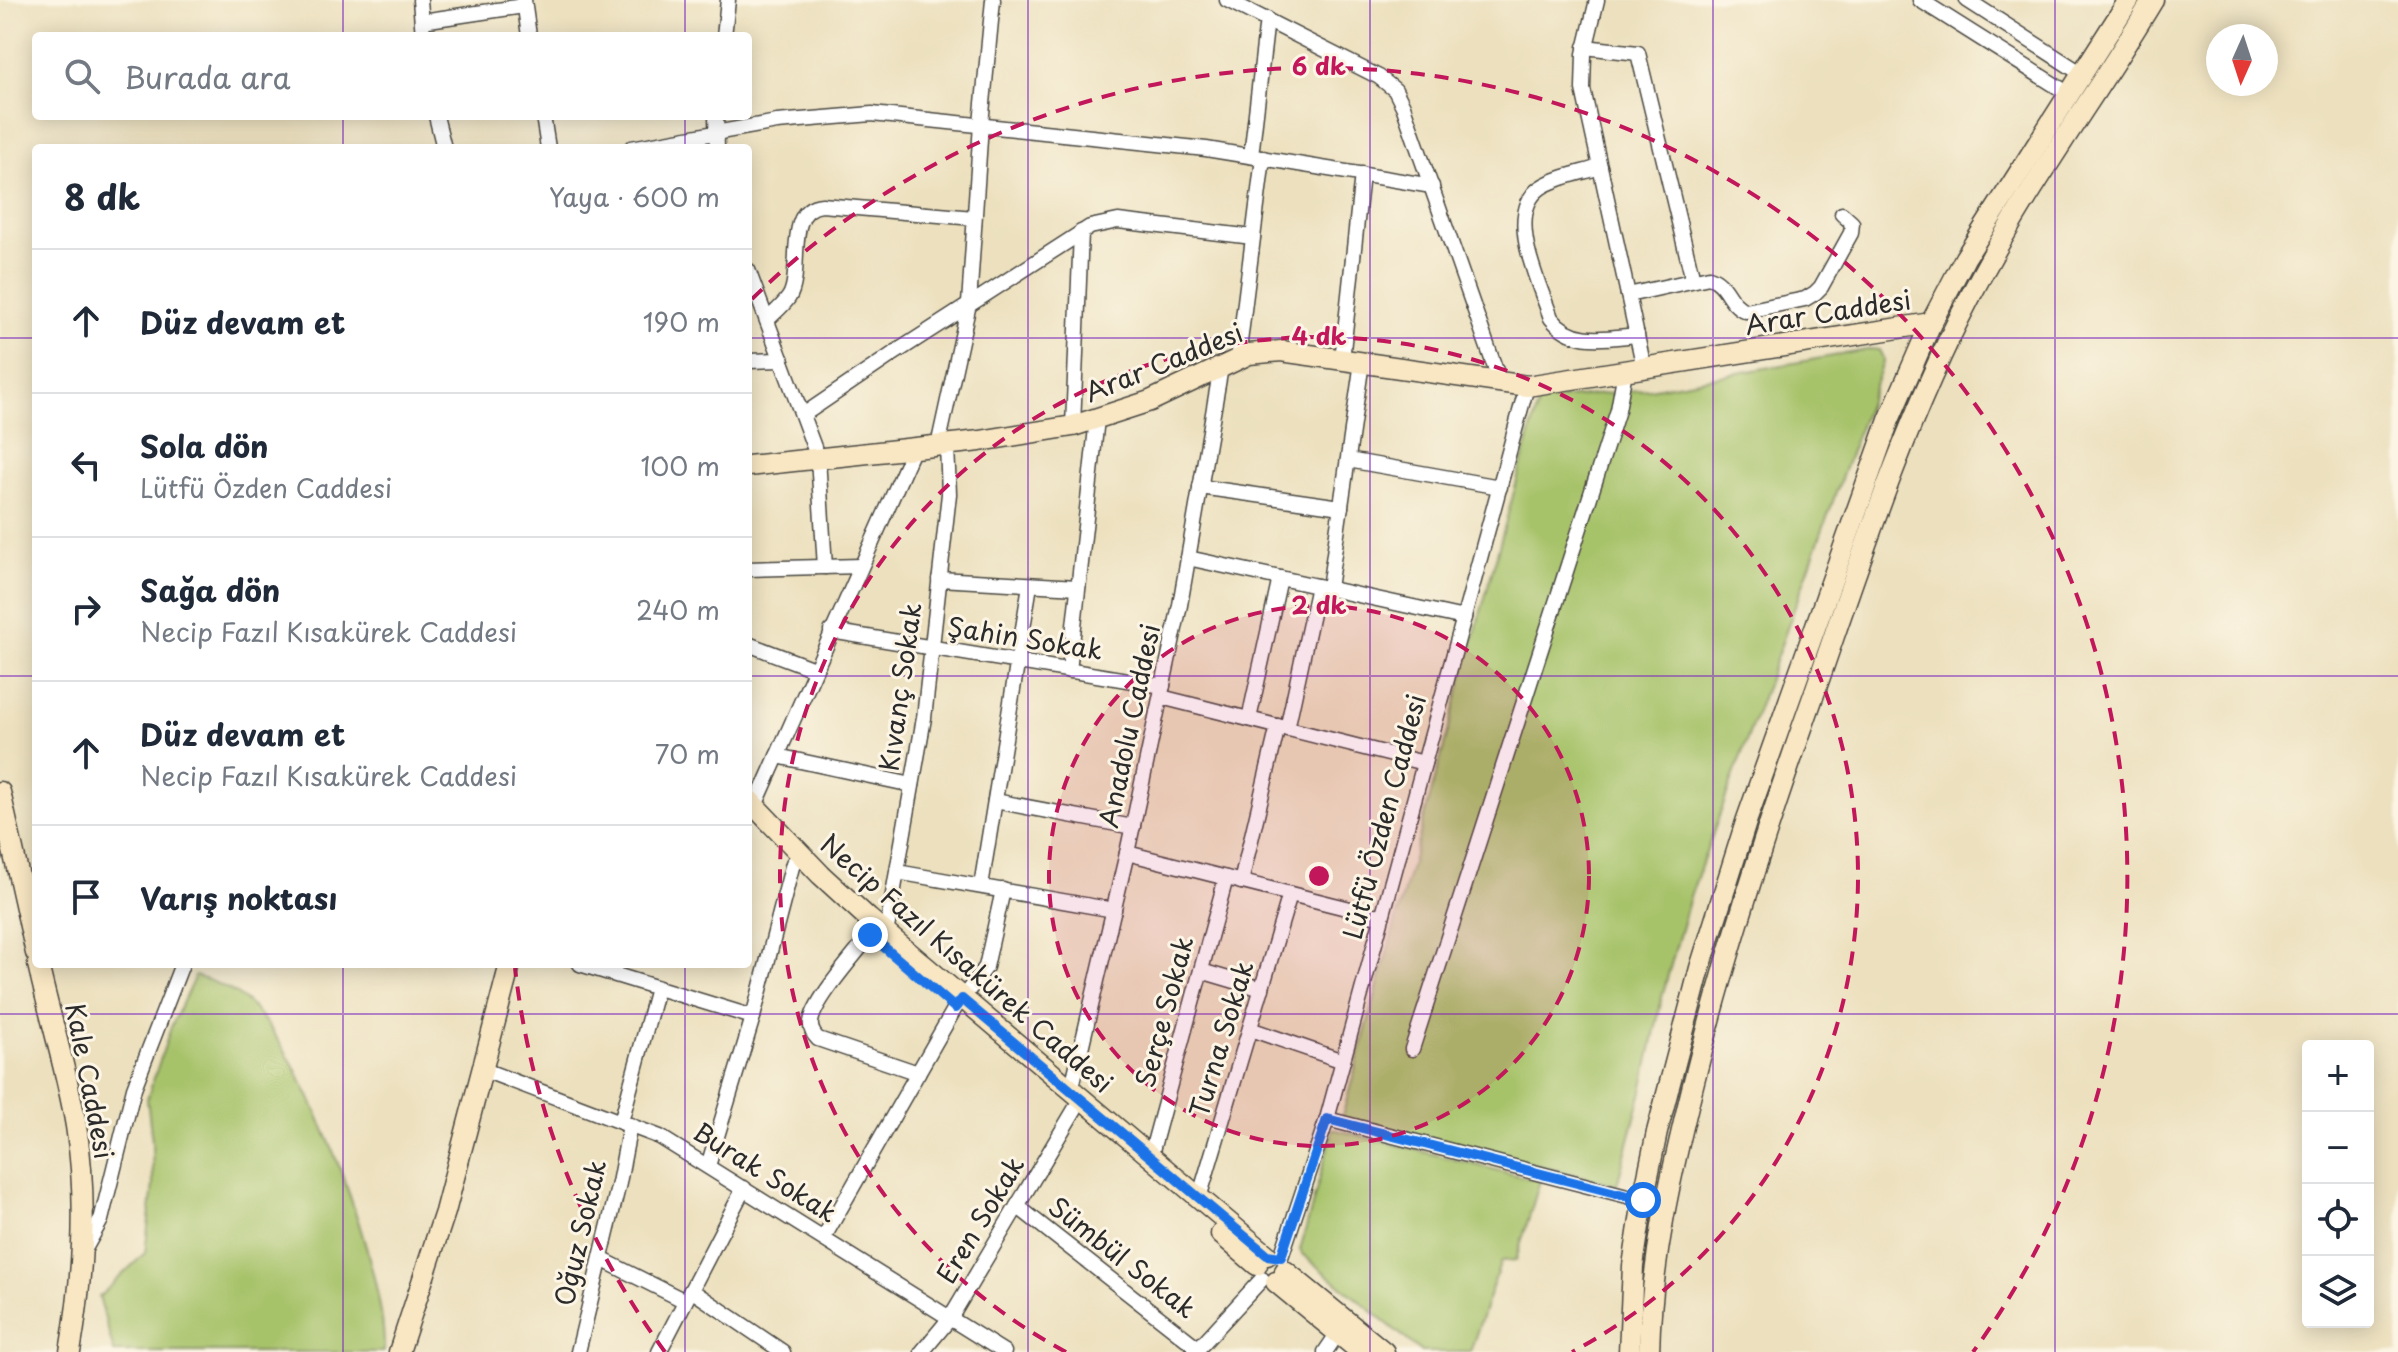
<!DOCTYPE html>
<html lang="tr">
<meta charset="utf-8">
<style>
:root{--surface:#fff;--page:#f2f2f3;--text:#1f2937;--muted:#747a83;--line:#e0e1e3}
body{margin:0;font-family:"Playpen Sans",sans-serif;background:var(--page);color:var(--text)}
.controls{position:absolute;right:24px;bottom:24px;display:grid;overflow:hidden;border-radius:8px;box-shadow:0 4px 20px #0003}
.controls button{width:72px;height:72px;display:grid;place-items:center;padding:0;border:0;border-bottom:2px solid var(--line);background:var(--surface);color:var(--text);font:40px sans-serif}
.compass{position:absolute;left:2206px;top:24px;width:72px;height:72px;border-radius:50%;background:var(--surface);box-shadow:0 4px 20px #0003;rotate:183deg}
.stop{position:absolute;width:24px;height:24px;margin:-18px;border:6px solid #1a73e8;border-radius:50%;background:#fff}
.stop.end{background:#1a73e8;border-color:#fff;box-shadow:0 2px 8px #0008}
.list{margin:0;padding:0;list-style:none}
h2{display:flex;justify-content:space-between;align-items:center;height:104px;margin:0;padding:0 32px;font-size:34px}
h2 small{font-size:26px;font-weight:400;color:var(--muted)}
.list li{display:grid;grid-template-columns:52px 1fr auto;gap:24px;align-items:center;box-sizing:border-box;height:144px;padding:0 32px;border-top:2px solid var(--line)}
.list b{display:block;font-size:30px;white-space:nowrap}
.list p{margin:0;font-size:26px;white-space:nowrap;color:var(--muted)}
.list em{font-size:26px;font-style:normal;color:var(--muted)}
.icon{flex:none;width:44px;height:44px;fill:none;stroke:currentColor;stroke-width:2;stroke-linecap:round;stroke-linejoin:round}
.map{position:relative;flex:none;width:2398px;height:1352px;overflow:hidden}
.search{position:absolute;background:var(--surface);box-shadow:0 4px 20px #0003;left:32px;top:32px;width:720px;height:88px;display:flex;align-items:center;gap:20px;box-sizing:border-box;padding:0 28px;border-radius:8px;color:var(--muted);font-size:30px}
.panel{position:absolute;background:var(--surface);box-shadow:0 4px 20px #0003;left:32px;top:144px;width:720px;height:824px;border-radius:8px}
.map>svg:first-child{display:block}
</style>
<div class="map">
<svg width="2398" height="1352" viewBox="0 0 2398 1352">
<rect width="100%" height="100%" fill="#fcf5e5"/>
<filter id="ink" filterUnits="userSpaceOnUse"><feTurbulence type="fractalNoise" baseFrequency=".0125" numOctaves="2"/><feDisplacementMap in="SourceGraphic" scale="16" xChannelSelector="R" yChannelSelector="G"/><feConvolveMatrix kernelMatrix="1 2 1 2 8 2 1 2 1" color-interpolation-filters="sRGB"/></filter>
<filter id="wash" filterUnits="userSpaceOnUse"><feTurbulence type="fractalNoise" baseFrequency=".006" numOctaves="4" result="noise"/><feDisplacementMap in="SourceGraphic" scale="32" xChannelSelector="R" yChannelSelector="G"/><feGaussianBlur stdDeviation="1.8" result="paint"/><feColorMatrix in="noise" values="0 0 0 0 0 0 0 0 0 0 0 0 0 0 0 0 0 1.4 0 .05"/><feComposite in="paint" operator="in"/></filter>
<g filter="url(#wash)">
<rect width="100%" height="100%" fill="#ece0be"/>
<g fill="#a7c36a" stroke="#69774a" stroke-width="2">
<path d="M1872,349L1879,350L1884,360L1690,897L1663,993L1642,1091L1617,1185L1342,1117L1539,401L1649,389Z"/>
<path d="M195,976C217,982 237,991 253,1008C310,1064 387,1273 384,1352H114L99,1297L145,1253L153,1185L152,1141L147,1099L171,1027Z"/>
<path d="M1333,1129L1540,1181L1516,1260L1501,1261L1470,1352H1422L1302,1254L1300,1250Z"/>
</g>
</g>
<g filter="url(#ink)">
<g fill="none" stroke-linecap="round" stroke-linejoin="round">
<g stroke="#484641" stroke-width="17">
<g id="street">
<path d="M420,0L423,36"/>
<path d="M524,0L529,36"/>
<path d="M1227,0L1379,77L1395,90L1403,106L1500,382"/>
<path d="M1597,0L1584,54L1583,89L1644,368"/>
<path d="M1920,0L2069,94"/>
<path d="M1967,0L2082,74"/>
<path d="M422,21L524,6"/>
<path d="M724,36L728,0"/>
<path d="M1585,47L1638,53L1693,280"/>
<path d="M436,116L444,148"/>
<path d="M543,116L548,148"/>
<path d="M716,116L717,148"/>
<path d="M631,148L777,122L872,114L1206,149L1432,186"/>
<path d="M1251,156L1267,19"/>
<path d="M1600,167C1582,173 1556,177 1540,188C1504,214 1540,285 1551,318C1573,346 1605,338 1637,335"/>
<path d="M748,270L818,458L825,567"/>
<path d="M1628,295L1709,277C1728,283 1727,304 1746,311L1805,299L1815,293L1821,287L1851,233L1852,223L1842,214"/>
<path d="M767,320C774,313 783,306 789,297C804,274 783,208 822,205L974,218"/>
<path d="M1238,358L1263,158"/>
<path d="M1342,360L1362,174"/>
<path d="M748,361L782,360"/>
<path d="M803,415L893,354L1090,227L1118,221L1253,237"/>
<path d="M1073,426L1081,232"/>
<path d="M938,446L969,304L981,124L993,0"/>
<path d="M1348,460L1500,487"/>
<path d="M1200,487L1341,507"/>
<path d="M1188,558L1464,618"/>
<path d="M748,569L861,566"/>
<path d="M939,579L1078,587"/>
<path d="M1329,588L1362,362"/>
<path d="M831,631L1163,686"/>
<path d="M748,644L814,669"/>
<path d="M1069,671L1097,419"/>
<path d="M1161,697L1424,763"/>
<path d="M1249,719L1280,578"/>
<path d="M1287,729L1318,586"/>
<path d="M777,756L912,785"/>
<path d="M995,801L1133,827"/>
<path d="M755,806L914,448"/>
<path d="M1127,853L1382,917"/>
<path d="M897,872L1114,910"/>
<path d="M1241,882L1278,726"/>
<path d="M981,886L1030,585"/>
<path d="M886,934L924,718L949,494L947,445"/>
<path d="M870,935C856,954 814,1000 811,1022C810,1029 813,1034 818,1039L918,1073"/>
<path d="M580,964L753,1017"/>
<path d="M1201,971L1262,989"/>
<path d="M1250,1029L1343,1061"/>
<path d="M1412,1049L1618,410L1625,371"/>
<path d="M484,1070L660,1137L1004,1352"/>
<path d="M1071,1091L1127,853L1180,605L1221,367"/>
<path d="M1327,1119L1643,1200"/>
<path d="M621,1122L657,988"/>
<path d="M1150,1158L1226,878"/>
<path d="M708,1166L753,1017L793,863"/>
<path d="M1199,1198L1290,894"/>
<path d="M1017,1206L1198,1348"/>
<path d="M824,1237L955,1008L986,967L1003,890"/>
<path d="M82,1254L101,1220L134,1088L182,964"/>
<path d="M1281,1257L1327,1119L1527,386"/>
<path d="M601,1259L685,1301"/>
<path d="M691,1290L783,1352"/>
<path d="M578,1352L619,1183L630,1125"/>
<path d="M659,1352L744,1188"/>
<path d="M922,1352L951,1317L1075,1109"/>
<path d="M1195,1352L1262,1279"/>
<path d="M1325,1352L1338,1333"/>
</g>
</g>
<g stroke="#484641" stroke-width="23">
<g id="secondary">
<path d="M748,466L980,441L1073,426L1150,401L1249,354L1281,351L1527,386L1931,323"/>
<path d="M0,792L36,953"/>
<path d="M748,799L821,875L869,919L1267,1255"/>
<path d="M38,964C50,1018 67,1071 76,1126C88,1201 83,1277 70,1352"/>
<path d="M1221,1234L1257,1265"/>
<path d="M1285,1271L1384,1352"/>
<path d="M1276,1282L1361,1352"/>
<path d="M399,1352L445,1212L510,964"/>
<path d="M1629,1352L1633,1266L1643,1200L1657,1132L1700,968L1747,819L1889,420L1931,323L1965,258L2129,0"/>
<path d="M1649,1352C1651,1260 1671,1174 1693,1085C1726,953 1768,823 1814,694C1860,561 1904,424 1969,299C2022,195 2093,100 2153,0"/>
</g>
</g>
<use href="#street" stroke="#fff" stroke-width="14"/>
<use href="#secondary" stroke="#f9e7c3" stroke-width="20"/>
</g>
</g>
<g fill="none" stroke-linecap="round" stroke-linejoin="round" filter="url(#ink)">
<path stroke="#1a73e8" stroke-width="10" d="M870,935L955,1008L962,999L1267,1255L1281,1257L1327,1119L1643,1200"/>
</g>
<path fill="none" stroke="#7b2cbf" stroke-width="2" stroke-opacity="0.55" d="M343,0V36M685,0V36M1028,0V1352M1370,0V1352M1713,0V1352M2055,0V1352M343,116V148M685,116V148M0,338H36M748,338H2398M0,676H36M748,676H2398M343,964V1352M685,964V1352M0,1014H2398"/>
<circle cx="1319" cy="876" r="270" fill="#c2185b" fill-opacity=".12"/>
<g fill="none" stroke="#c2185b" stroke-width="4" stroke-dasharray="14 10">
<circle cx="1319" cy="876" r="270"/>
<path d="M1066 1352A539 539 0 1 1 1572 1352"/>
<path d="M665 1352A809 809 0 0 1 515 968M752 299A809 809 0 0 1 1973 1352"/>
</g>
<g text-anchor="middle" stroke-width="6" stroke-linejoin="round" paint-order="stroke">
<g font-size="26" fill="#2b2b2b" stroke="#fcf5e5">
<text transform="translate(1828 313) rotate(-9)" y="9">Arar Caddesi</text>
<text transform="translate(1164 363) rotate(-22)" y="9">Arar Caddesi</text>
<text transform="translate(1025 639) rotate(9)" y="9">Şahin Sokak</text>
<text transform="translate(901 687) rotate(-82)" y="9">Kıvanç Sokak</text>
<text transform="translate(1130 726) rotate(-78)" y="9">Anadolu Caddesi</text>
<text transform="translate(1385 817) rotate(-75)" y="9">Lütfü Özden Caddesi</text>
<text transform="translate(966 964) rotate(41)" y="9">Necip Fazıl Kısakürek Caddesi</text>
<text transform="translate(1165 1012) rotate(-75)" y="9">Serçe Sokak</text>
<text transform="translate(1222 1039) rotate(-73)" y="9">Turna Sokak</text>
<text transform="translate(89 1081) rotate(79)" y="9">Kale Caddesi</text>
<text transform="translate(765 1173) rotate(32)" y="9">Burak Sokak</text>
<text transform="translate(981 1220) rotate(-59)" y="9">Eren Sokak</text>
<text transform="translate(581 1233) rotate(-77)" y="9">Oğuz Sokak</text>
<text transform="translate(1122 1258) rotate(38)" y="9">Sümbül Sokak</text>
</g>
</g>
<circle cx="1319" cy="876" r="12" fill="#c2185b" stroke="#fcf5e5" stroke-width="4"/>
<g font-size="24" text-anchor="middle" font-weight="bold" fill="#c2185b" stroke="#fcf5e5" stroke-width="6" stroke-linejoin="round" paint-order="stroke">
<text x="1319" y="75">6 dk</text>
<text x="1319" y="345">4 dk</text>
<text x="1319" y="614">2 dk</text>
</g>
</svg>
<div class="controls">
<button>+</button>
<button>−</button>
<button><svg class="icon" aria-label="locate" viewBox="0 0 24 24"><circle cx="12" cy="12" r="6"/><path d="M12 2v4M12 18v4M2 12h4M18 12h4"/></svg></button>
<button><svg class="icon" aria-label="layers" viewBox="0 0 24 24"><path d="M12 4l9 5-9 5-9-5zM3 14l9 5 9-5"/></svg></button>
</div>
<svg class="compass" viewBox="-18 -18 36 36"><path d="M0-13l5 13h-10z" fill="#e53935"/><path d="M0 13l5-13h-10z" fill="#747a83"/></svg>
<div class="stop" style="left:1643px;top:1200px"></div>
<div class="stop end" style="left:870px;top:935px"></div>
<div class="search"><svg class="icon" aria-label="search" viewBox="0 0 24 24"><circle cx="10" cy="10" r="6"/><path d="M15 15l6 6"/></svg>Burada ara</div>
<section class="panel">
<h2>8 dk<small>Yaya · 600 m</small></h2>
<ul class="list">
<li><svg class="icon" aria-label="ahead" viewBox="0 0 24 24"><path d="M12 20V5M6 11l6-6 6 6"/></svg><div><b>Düz devam et</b></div><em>190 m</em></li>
<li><svg class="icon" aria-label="left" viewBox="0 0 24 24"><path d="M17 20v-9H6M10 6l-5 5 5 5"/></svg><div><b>Sola dön</b><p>Lütfü Özden Caddesi</p></div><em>100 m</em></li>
<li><svg class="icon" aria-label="right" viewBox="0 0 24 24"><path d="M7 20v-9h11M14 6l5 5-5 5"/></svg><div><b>Sağa dön</b><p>Necip Fazıl Kısakürek Caddesi</p></div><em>240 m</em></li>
<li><svg class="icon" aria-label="ahead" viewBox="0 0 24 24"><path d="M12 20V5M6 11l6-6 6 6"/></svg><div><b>Düz devam et</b><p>Necip Fazıl Kısakürek Caddesi</p></div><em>70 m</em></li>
<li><svg class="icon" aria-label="arrive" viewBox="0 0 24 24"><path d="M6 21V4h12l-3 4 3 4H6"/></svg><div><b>Varış noktası</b></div></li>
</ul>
</section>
</div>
